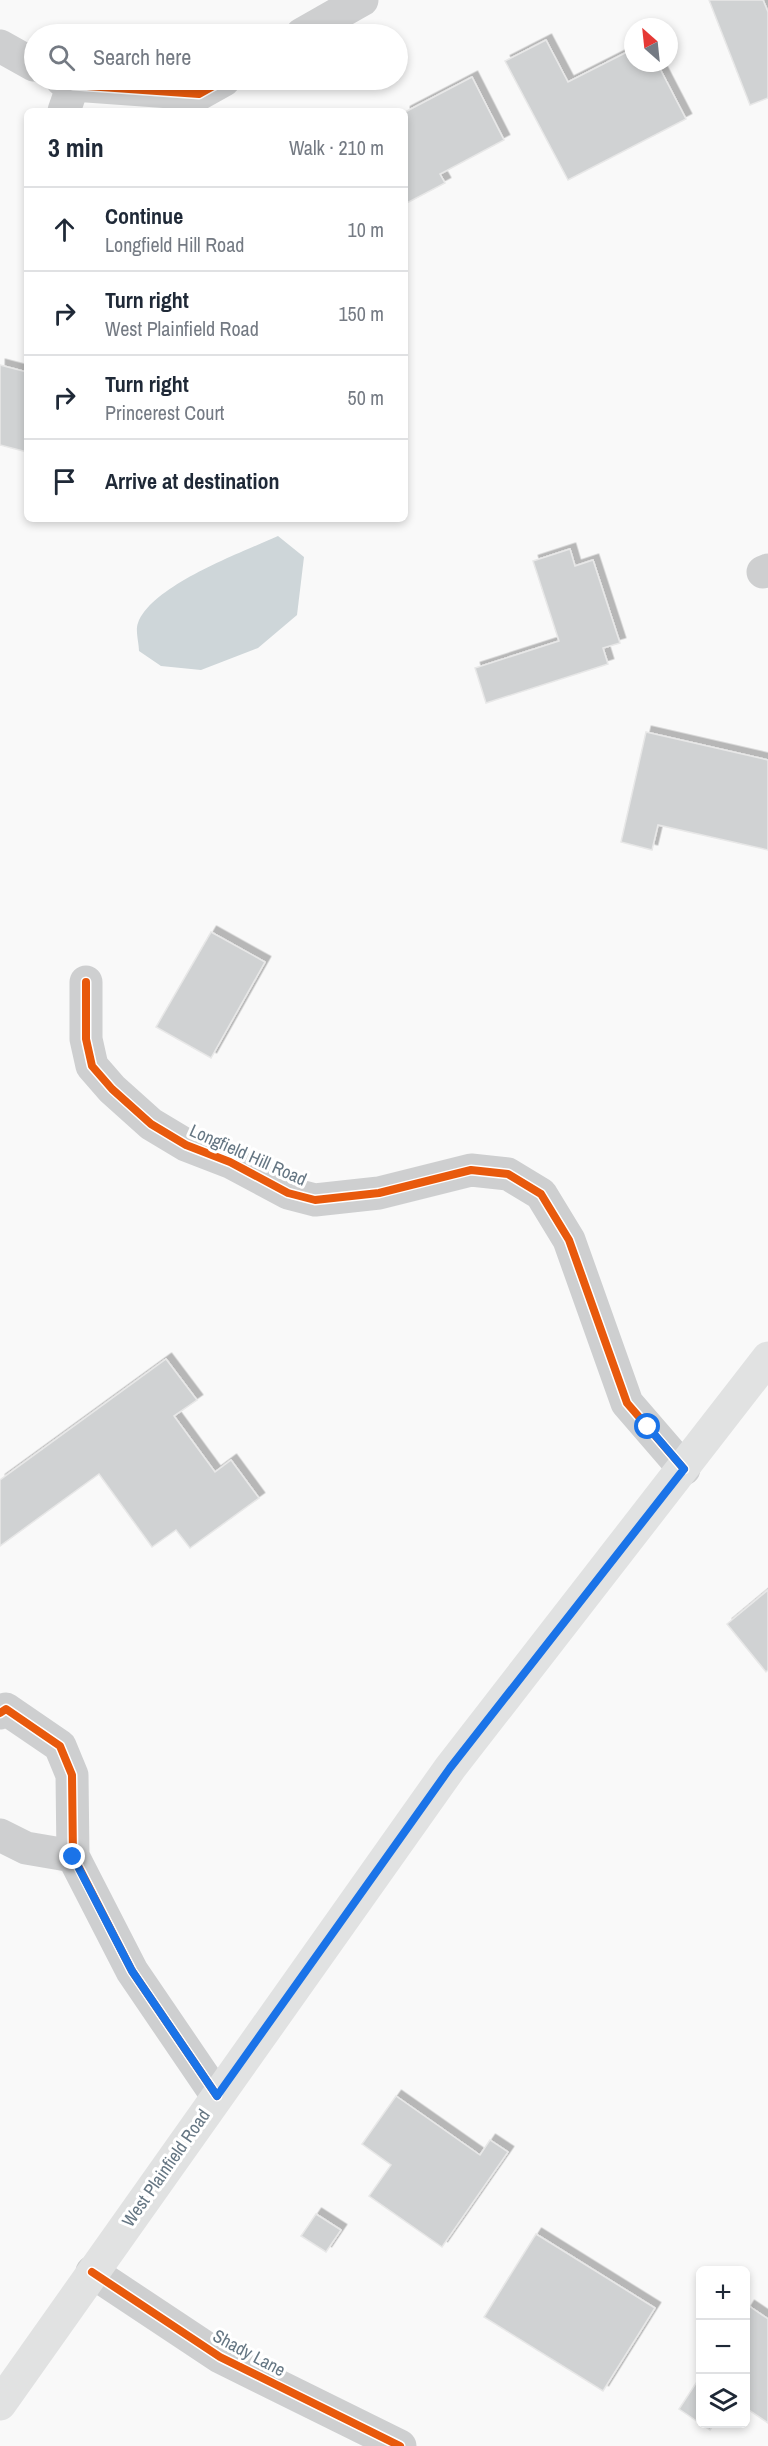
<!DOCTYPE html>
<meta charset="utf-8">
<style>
:root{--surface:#fff;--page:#f2f2f3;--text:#1f2937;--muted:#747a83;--line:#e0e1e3}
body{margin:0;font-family:"Archivo Narrow",sans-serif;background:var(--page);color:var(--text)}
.controls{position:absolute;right:18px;bottom:18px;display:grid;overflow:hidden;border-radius:9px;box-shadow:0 3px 9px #0003}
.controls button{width:54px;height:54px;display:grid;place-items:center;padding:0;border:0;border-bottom:2px solid var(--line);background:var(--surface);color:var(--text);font:30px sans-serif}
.compass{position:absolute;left:624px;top:18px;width:54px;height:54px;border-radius:50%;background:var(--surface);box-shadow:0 3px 9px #0003;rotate:333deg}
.stop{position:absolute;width:18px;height:18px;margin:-14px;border:4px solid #1a73e8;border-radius:50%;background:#fff}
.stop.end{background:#1a73e8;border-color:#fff;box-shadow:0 2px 6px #0008}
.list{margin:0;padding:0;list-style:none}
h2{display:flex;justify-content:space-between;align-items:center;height:78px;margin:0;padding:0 24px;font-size:26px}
h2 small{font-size:20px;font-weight:400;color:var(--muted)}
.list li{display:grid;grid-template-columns:39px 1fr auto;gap:18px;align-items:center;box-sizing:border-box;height:84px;padding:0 24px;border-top:2px solid var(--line)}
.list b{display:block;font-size:22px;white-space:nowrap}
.list p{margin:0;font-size:20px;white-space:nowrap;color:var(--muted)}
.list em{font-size:20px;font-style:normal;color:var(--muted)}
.icon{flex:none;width:33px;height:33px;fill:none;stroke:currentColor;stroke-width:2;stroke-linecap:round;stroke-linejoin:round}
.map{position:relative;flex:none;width:768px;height:2446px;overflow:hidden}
.search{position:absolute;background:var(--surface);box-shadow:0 3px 9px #0003;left:24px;top:24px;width:384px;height:66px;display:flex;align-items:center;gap:15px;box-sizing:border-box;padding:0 21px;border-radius:33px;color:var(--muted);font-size:22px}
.panel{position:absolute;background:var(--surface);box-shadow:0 3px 9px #0003;left:24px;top:108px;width:384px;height:414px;border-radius:9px}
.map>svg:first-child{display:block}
</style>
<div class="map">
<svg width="768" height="2446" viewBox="0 0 768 2446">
<defs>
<filter id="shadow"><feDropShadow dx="5.5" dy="-5.5" stdDeviation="0" flood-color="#0004"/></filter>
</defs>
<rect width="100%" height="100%" fill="#f9f9f9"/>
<path fill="#ced6d9" d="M278,536L304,557L297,615L258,648L201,670L161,666L139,651C139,643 135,630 138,623C152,585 243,552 278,536Z"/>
<g fill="#d0d2d3" stroke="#e8e8e8" stroke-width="1.5" filter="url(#shadow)">
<path d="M709,0H763L768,12V98L750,105Z"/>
<path d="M546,40L568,82L633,49V63H657L686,119L568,180L505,61Z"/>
<path d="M472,77L504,140L440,174L445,183L405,204V112Z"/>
<path d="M0,365L27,372V452L0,445Z"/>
<path d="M570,549L575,566L593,560L620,643L603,648L608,664L486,703L475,668L559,641L533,561Z"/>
<path d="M646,732L768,760V850L658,825L652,850L621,842Z"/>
<path d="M211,932L265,962L211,1058L156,1027Z"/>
<path d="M166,1359L197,1400L174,1416L215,1472L231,1460L259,1498L190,1548L176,1530L152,1547L99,1474L0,1546V1480Z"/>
<path d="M768,1590V1670L766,1672L727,1624Z"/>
<path d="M396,2096L480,2155L490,2140L508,2152L442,2247L369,2196L391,2165L362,2144Z"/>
<path d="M316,2214L341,2230L326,2252L301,2236Z"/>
<path d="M536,2234L655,2308L603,2391L484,2317Z"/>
<path d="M749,2306L768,2319V2423L746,2408V2311Z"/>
<path d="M700,2377V2424H714L710,2430L679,2409Z"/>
</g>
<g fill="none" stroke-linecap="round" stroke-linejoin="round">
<g stroke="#cecfd0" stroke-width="33">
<path d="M302,34L362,0"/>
<path d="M0,46L34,65"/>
<path d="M62,80L73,85L199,94L224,80"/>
<path d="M64,111L73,85"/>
<path d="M763,572L768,570"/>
<path d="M86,982V1039L92,1066L112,1089L151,1124L186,1145L230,1162L288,1193L315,1200L379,1193L471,1170L508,1174L541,1194L569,1240L627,1403L684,1469"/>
<path d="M0,1713L6,1709L60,1746L72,1775L73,1856L132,1971L217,2096"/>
<path d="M0,1835L26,1848L73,1856"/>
<path d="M92,2272L220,2357L400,2446"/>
</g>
<path stroke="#e1e2e2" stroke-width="33" d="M0,2404L450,1768L768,1358"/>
<g stroke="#fff" stroke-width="11">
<g id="cycleway">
<path d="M62,80L73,85L199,94L224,80"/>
<path d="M86,982V1039L92,1066L112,1089L151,1124L186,1145L230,1162L288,1193L315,1200L379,1193L471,1170L508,1174L541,1194L569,1240L627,1403L684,1469"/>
<path d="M0,1713L6,1709L60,1746L72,1775L73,1856L132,1971L217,2096"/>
<path d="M92,2272L220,2357L400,2446"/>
</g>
</g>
<use href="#cycleway" stroke="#e8590c" stroke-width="8"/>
</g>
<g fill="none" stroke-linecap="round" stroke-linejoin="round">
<path stroke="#1a73e8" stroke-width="8" d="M73,1857L132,1971L217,2096L450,1768L684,1469L648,1427"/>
</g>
<g text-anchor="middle" stroke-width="6" stroke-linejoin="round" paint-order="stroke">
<g font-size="18" fill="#657683" stroke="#fff">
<text transform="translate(248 1155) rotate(24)" y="6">Longfield Hill Road</text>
<text transform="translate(166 2168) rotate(-55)" y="6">West Plainfield Road</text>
<text transform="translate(249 2353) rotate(28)" y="6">Shady Lane</text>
</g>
</g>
</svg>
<div class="controls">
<button>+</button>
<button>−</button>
<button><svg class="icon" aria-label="layers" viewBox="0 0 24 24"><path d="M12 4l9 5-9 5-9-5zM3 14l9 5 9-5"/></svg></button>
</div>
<svg class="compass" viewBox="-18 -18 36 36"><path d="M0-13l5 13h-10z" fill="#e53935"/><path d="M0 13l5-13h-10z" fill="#747a83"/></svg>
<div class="stop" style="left:648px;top:1427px"></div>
<div class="stop end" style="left:73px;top:1857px"></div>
<div class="search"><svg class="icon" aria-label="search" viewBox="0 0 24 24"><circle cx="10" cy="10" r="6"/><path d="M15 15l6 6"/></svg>Search here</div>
<section class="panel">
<h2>3 min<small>Walk · 210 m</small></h2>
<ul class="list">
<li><svg class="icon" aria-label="ahead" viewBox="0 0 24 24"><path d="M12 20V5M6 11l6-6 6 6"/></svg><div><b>Continue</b><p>Longfield Hill Road</p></div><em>10 m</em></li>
<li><svg class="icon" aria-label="right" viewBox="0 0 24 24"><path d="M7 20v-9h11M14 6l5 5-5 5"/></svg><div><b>Turn right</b><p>West Plainfield Road</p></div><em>150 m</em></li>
<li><svg class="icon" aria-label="right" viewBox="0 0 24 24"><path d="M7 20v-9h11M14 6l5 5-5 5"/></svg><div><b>Turn right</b><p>Princerest Court</p></div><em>50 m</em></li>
<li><svg class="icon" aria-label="arrive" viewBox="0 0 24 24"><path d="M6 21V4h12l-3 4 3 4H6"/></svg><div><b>Arrive at destination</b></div></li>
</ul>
</section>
</div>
